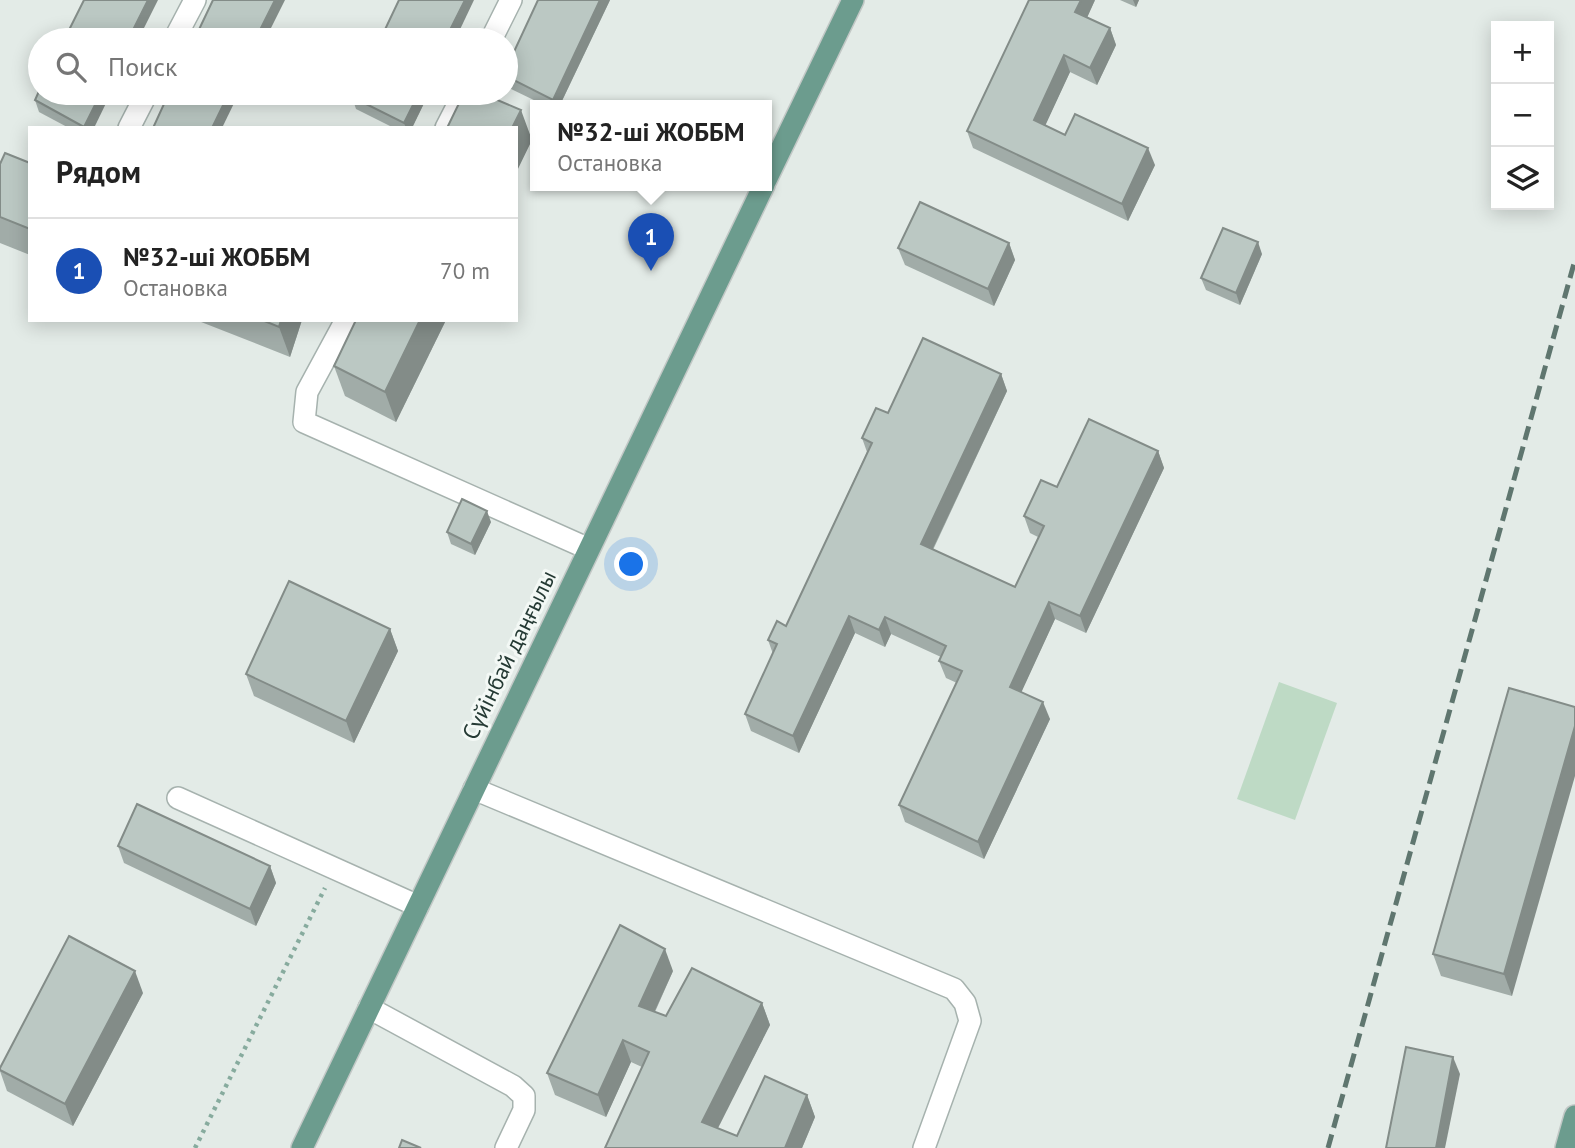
<!DOCTYPE html>
<html lang="ru">
<meta charset="utf-8">
<style>
:root{--surface:#fff;--page:#f2f2f2;--text:#222;--muted:#767676;--line:#e0e0e0;--accent:#1a73e8}
body{margin:0;font-family:"PT Sans",sans-serif;background:var(--page);color:var(--text)}
.controls{position:absolute;right:21px;top:21px;display:grid;overflow:hidden;border-radius:0px;box-shadow:0 4px 18px #0003}
.controls button{width:63px;height:63px;display:grid;place-items:center;padding:0;border:0;border-bottom:2px solid var(--line);background:var(--surface);color:var(--text);font:35px sans-serif}
.you{position:absolute;left:632px;top:565px;width:24px;height:24px;margin:-18px;border:5px solid #fff;border-radius:50%;background:#1a73e8;box-shadow:0 0 0 10px #1a73e833}
.badge{display:grid;place-items:center;width:46px;height:46px;border-radius:50%;background:var(--accent);color:#fff;font-size:23px;font-weight:700}
.pin{position:absolute;translate:-50% -58px;filter:drop-shadow(0 2px 4px #0008)}
.pin::after{content:'';position:absolute;top:37px;width:24px;height:21px;background:inherit;clip-path:polygon(0 0,100% 0,50% 100%)}
.popup{position:absolute;left:530px;top:100px;width:242px;height:91px;box-sizing:border-box;display:grid;place-content:center;border-radius:0px;background:var(--surface);filter:drop-shadow(0 2px 5px #0005);font-size:23px;white-space:nowrap;color:var(--muted)}
.popup b{font-size:26px;color:var(--text)}
.popup::after{content:'';position:absolute;left:50%;top:100%;margin-left:-14px;border:14px solid transparent;border-top-color:var(--surface)}
.list{margin:0;padding:0;list-style:none}
h2{display:flex;justify-content:space-between;align-items:center;height:91px;margin:0;padding:0 28px;font-size:30px}
h2 small{font-size:23px;font-weight:400;color:var(--muted)}
.list li{display:grid;grid-template-columns:46px 1fr auto;gap:21px;align-items:center;box-sizing:border-box;height:105px;padding:0 28px;border-top:2px solid var(--line)}
.list b{display:block;font-size:26px;white-space:nowrap}
.list p{margin:0;font-size:23px;white-space:nowrap;color:var(--muted)}
.list em{font-size:23px;font-style:normal;color:var(--muted)}
.icon{flex:none;width:38px;height:38px;fill:none;stroke:currentColor;stroke-width:2;stroke-linecap:round;stroke-linejoin:round}
.map{position:relative;flex:none;width:1575px;height:1148px;overflow:hidden}
.search{position:absolute;background:var(--surface);box-shadow:0 4px 18px #0003;left:28px;top:28px;width:490px;height:77px;display:flex;align-items:center;gap:18px;box-sizing:border-box;padding:0 24px;border-radius:38px;color:var(--muted);font-size:26px}
.panel{position:absolute;background:var(--surface);box-shadow:0 4px 18px #0003;left:28px;top:126px;width:490px;height:196px;border-radius:0px}
.map>svg:first-child{display:block}
</style>
<div class="map">
<svg width="1575" height="1148" viewBox="0 0 1575 1148">
<rect width="100%" height="100%" fill="#e3ebe7"/>
<path fill="#bedac5" d="M1279,682L1337,703L1295,820L1237,799Z"/>
<g fill="none" stroke-linecap="round" stroke-linejoin="round">
<g stroke="#a6b2ae" stroke-width="24">
<g id="minor">
<path d="M174,40L195,0"/>
<path d="M491,40L511,0"/>
<path d="M129,128L147,93"/>
<path d="M446,128L464,93"/>
<path d="M346,320L307,392L304,422L589,549"/>
<path d="M474,789L954,989L965,1003L970,1021L924,1148"/>
<path d="M178,798L418,906"/>
<path d="M369,1008L513,1086L524,1096V1110L506,1148"/>
</g>
</g>
<g stroke="#c2c8c6" stroke-width="24">
<g id="major">
<path d="M766,180L853,0"/>
<path d="M302,1148L764,185"/>
<path d="M1566,1148L1575,1116"/>
</g>
</g>
<path stroke="#87ab9e" stroke-width="4.5" stroke-dasharray="3.5 5" stroke-linecap="butt" d="M195,1148L325,888"/>
<use href="#minor" stroke="#fff" stroke-width="21"/>
<use href="#major" stroke="#6c9c8e" stroke-width="21"/>
<path stroke="#5f766f" stroke-width="5" stroke-dasharray="14 7" stroke-linecap="butt" d="M1328,1148L1575,260"/>
</g>
<g fill="#a1aca8">
<path d="M538,0H610L560,105H544L507,87L506,83V69Z"/>
<path d="M1095,0L1087,17L1110,28L1116,45L1097,85L1070,72L1045,125L1065,135L1155,165L1128,221L973,148L967,131Z"/>
<path d="M1120,0H1139L1136,7Z"/>
<path d="M354,93H429L412,128H394L356,109L352,97Z"/>
<path d="M35,100L94,128H69L39,112Z"/>
<path d="M30,163V255L0,243V164Z"/>
<path d="M1009,243L1015,260L994,306L905,265L898,248Z"/>
<path d="M1262,254L1240,305L1206,290L1201,278Z"/>
<path d="M196,320H302L290,357Z"/>
<path d="M446,320L396,422L345,396L334,366Z"/>
<path d="M1001,374L1007,391L933,550L1015,587L1038,537L1030,533L1024,516L1057,487L1158,451L1164,468L1086,633L1055,619L1021,692L1050,719L984,859L905,822L899,805L957,683L946,678L939,661L941,657L891,634L885,647L855,633L799,753L751,731L745,714L773,654L768,640L786,626L867,452L862,438L888,413Z"/>
<path d="M491,522L475,555L451,544L447,532Z"/>
<path d="M390,629L398,651L354,743L254,696L246,674Z"/>
<path d="M1509,688L1512,996L1441,976L1433,954Z"/>
<path d="M118,846L270,866L276,883L256,926L124,863Z"/>
<path d="M673,971L655,1012L666,1016L762,1003L770,1025L717,1128L737,1136L807,1095L815,1117L802,1148H605L642,1067L631,1062L606,1117L555,1095L547,1073Z"/>
<path d="M143,993L73,1126L7,1091L0,1071V1068Z"/>
</g>
<g fill="#838c88">
<path d="M148,0H158L138,40H128Z"/>
<path d="M275,0H285L265,40H255Z"/>
<path d="M465,0H474L455,40H445Z"/>
<path d="M600,0H610L560,105H555L553,100Z"/>
<path d="M1081,0H1095L1082,29L1075,12Z"/>
<path d="M1133,0H1139L1136,7Z"/>
<path d="M1110,28L1116,45L1097,85L1090,68Z"/>
<path d="M1064,55L1070,72L1040,137L1034,120Z"/>
<path d="M101,93H111L94,128H85L84,127Z"/>
<path d="M229,93H239L222,128H212Z"/>
<path d="M419,93H429L412,128H406L404,123Z"/>
<path d="M521,110L532,140L516,173V128H512Z"/>
<path d="M1148,148L1155,165L1128,221L1122,204Z"/>
<path d="M1258,242L1262,254L1240,305L1236,293Z"/>
<path d="M1009,243L1015,260L994,306L988,289Z"/>
<path d="M281,320H302L290,357L279,327Z"/>
<path d="M420,320H446L396,422L385,392Z"/>
<path d="M1001,374L1007,391L927,561L921,544Z"/>
<path d="M1158,451L1164,468L1086,633L1080,616Z"/>
<path d="M487,511L491,522L475,555L471,544Z"/>
<path d="M1049,602L1055,619L1016,704L1010,687Z"/>
<path d="M849,616L855,633L799,753L793,736Z"/>
<path d="M885,617L891,634L885,647L879,630Z"/>
<path d="M390,629L398,651L354,743L346,721Z"/>
<path d="M1043,702L1050,719L984,859L978,842Z"/>
<path d="M1575,726V776L1512,996L1504,974Z"/>
<path d="M270,866L276,883L256,926L250,909Z"/>
<path d="M665,949L673,971L647,1028L639,1006Z"/>
<path d="M135,971L143,993L73,1126L65,1104Z"/>
<path d="M762,1003L770,1025L710,1144L702,1122Z"/>
<path d="M623,1040L631,1062L606,1117L598,1095Z"/>
<path d="M1453,1057L1460,1074L1445,1148H1436Z"/>
<path d="M807,1095L815,1117L802,1148H785Z"/>
</g>
<g fill="#bbc8c3" stroke="#838c88" stroke-width="2">
<path d="M84,0H148L128,40H64Z"/>
<path d="M213,0H275L255,40H194Z"/>
<path d="M399,0H465L445,40H380Z"/>
<path d="M538,0H600L553,100L506,76V69Z"/>
<path d="M1029,0H1081L1075,12L1110,28L1090,68L1064,55L1034,120L1065,135L1075,114L1148,148L1122,204L967,131Z"/>
<path d="M40,89V93H101L84,127L35,100Z"/>
<path d="M169,93H229L212,128H153Z"/>
<path d="M354,93H419L404,123L352,97Z"/>
<path d="M464,93H481L521,110L512,128H447Z"/>
<path d="M5,153L30,163V229L0,217V164Z"/>
<path d="M920,202L1009,243L988,289L898,248Z"/>
<path d="M1223,228L1258,242L1236,293L1201,278Z"/>
<path d="M262,320H281L279,327Z"/>
<path d="M356,320H420L385,392L334,366Z"/>
<path d="M923,338L1001,374L921,544L1015,587L1044,526L1024,516L1041,480L1057,487L1089,419L1158,451L1080,616L1049,602L1010,687L1043,702L978,842L899,805L962,671L939,661L946,646L885,617L879,630L849,616L793,736L745,714L777,644L768,640L777,621L786,626L872,443L862,438L876,408L888,413Z"/>
<path d="M462,499L487,511L471,544L447,532Z"/>
<path d="M289,581L390,629L346,721L246,674Z"/>
<path d="M1509,688L1575,707V726L1504,974L1433,954Z"/>
<path d="M137,804L270,866L250,909L118,846Z"/>
<path d="M620,925L665,949L639,1006L666,1016L692,968L762,1003L702,1122L737,1136L765,1076L807,1095L785,1148H605L649,1052L623,1040L598,1095L547,1073Z"/>
<path d="M69,936L135,971L65,1104L0,1070V1068Z"/>
<path d="M1406,1047L1453,1057L1436,1148H1386Z"/>
<path d="M402,1140L421,1148H399Z"/>
</g>
<g text-anchor="middle" stroke-width="6" stroke-linejoin="round" paint-order="stroke">
<g font-size="23" fill="#253a34" stroke="#f3f8f5">
<text transform="translate(509 655) rotate(-64)" y="8">Сүйінбай даңғылы</text>
</g>
</g>
</svg>
<div class="controls">
<button>+</button>
<button>−</button>
<button><svg class="icon" aria-label="layers" viewBox="0 0 24 24"><path d="M12 4l9 5-9 5-9-5zM3 14l9 5 9-5"/></svg></button>
</div>
<div class="you"></div>
<div class="pin badge" style="left:651px;top:271px;background:#1a4fb4">1</div>
<div class="popup"><b>№32-ші ЖОББМ</b>Остановка</div>
<div class="search"><svg class="icon" aria-label="search" viewBox="0 0 24 24"><circle cx="10" cy="10" r="6"/><path d="M15 15l6 6"/></svg>Поиск</div>
<section class="panel">
<h2>Рядом<small></small></h2>
<ul class="list">
<li><span class="badge" style="background:#1a4fb4">1</span><div><b>№32-ші ЖОББМ</b><p>Остановка</p></div><em>70 m</em></li>
</ul>
</section>
</div>
